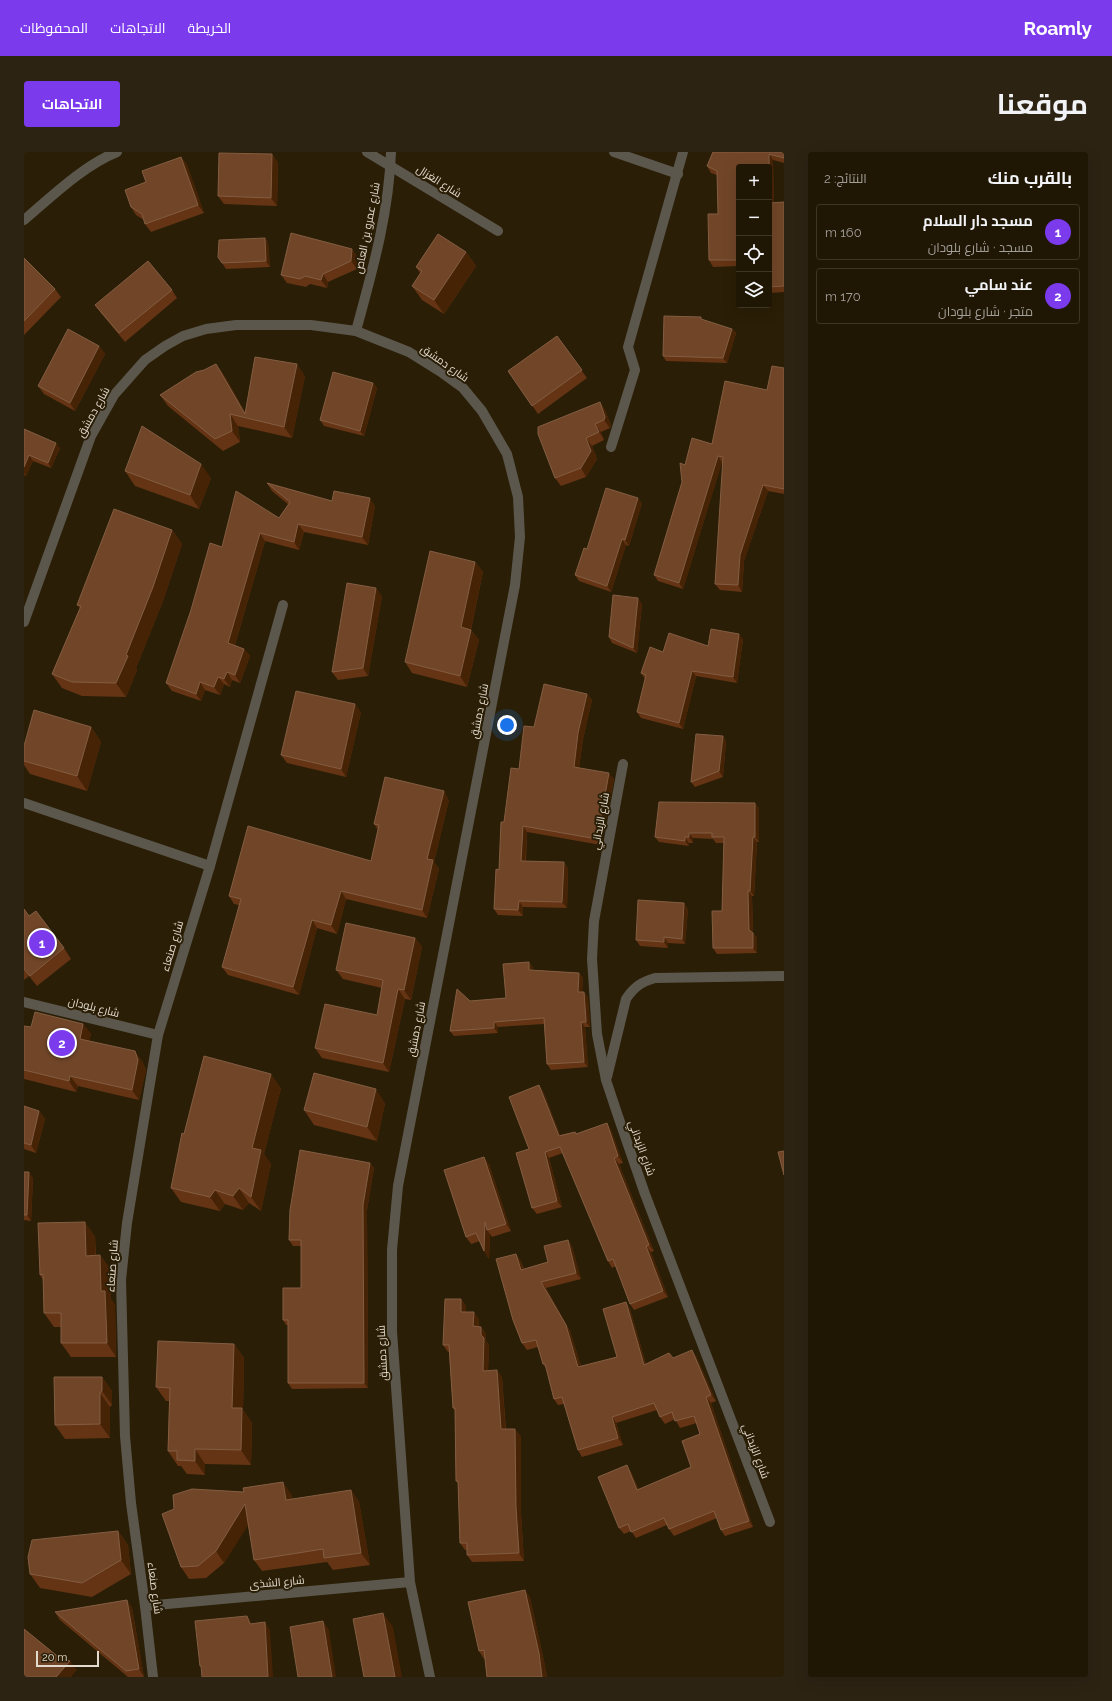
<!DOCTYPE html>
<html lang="ar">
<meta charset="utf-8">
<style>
:root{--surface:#201604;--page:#2d2313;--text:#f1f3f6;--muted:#a29f9a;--line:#3d3526;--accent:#7c3aed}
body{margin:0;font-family:Raleway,Cairo,sans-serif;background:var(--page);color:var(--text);direction:rtl}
.controls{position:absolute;right:12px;top:12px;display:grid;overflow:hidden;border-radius:4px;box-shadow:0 4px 16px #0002}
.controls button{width:36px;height:36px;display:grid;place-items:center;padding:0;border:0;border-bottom:1px solid var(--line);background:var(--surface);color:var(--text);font:20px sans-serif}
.scale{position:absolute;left:12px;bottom:10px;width:63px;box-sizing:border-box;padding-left:4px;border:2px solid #e3dbcd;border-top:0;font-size:11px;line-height:14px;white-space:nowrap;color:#e3dbcd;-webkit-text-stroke:3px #2a1e06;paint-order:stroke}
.you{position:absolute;left:483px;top:573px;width:14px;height:14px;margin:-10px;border:3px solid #fff;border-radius:50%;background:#1a73e8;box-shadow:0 0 0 6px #1a73e833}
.badge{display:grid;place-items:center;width:26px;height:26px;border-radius:50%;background:var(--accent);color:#fff;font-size:13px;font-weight:700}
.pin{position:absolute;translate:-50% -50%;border:2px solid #fff;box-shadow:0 1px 4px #0006}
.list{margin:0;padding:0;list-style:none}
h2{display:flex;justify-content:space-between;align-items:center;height:52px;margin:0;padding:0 16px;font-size:17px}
h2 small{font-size:13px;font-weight:400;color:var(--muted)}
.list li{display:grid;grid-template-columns:26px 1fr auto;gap:12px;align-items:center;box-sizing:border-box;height:56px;margin:0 8px 8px;padding:0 8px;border:1px solid var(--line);border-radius:4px}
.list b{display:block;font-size:15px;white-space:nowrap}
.list p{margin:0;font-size:13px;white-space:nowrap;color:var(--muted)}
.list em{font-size:13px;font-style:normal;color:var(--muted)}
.icon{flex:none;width:22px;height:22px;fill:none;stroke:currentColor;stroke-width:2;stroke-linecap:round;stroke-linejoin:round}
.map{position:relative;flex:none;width:760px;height:1525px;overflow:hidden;direction:ltr;border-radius:4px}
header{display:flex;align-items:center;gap:24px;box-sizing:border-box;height:56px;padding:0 20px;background:var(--accent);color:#fff}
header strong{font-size:19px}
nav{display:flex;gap:22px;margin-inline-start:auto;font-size:14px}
.intro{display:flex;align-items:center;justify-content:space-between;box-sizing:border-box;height:96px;padding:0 24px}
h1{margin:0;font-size:28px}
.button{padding:10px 18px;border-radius:4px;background:var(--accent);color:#fff;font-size:14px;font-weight:700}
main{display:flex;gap:24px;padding:0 24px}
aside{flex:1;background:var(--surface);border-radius:4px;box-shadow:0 4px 16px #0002}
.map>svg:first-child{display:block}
</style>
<header>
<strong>Roamly</strong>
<nav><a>الخريطة</a><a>الاتجاهات</a><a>المحفوظات</a></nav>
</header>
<div class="intro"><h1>موقعنا</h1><a class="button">الاتجاهات</a></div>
<main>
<aside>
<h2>بالقرب منك<small>النتائج: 2</small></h2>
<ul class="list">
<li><span class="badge">1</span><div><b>مسجد دار السلام</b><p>مسجد · شارع بلودان</p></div><em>160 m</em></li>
<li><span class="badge">2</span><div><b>عند سامي</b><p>متجر · شارع بلودان</p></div><em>170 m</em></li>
</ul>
</aside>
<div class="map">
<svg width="760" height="1525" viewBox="0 0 760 1525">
<rect width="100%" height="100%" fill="#2a1e06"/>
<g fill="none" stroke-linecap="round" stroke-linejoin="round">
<g stroke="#5c574c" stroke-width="10">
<path d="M343,0L474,79"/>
<path d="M590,0L654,22"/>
<path d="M0,68C27,45 60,13 93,0"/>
<path d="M332,179C348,120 365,61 367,0"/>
<path d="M587,295L611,218L604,195L659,0"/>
<path d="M0,470L67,284L90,243L121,208L141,194L159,184L182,177L212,173H287L332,179L385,200L417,220L439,236L458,259L483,302L494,345L496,385L491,433L374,1034L368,1098V1179L386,1430L406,1525"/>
<path d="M599,612L570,769L568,807L573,882L582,928L594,964L621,1042L746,1370"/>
<path d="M0,651L186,714"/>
<path d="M0,850L134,883"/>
<path d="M583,925L602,847C610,835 617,830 631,826L760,824"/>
<path d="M121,1454L386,1430"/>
<path d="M129,1525L121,1454L107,1351L101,1284L97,1128L103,1071L134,883L186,714L259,453"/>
</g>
</g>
<g fill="#643414">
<path d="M689,0H760V11L749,8L750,51L760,50V140L745,141V15H715V114L689,115L685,108L694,62L693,23L687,21L683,14Z"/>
<path d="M248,2L254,11L253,54L200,52L194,44Z"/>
<path d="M157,5L163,13L180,61L127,80L121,72L120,68L112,63L107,55L122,30Z"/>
<path d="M241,86L244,91L246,115L202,117L194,105Z"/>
<path d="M328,97L333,105V117L304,130L303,136L286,132L282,135L263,131L257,123Z"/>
<path d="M442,100L452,114L420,162L398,148L388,134L396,121L392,115Z"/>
<path d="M0,106L31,137L37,145L0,183Z"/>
<path d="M148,138L153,146L101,190L77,161L71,153Z"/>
<path d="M678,168L708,177L712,181L703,211L642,209L639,204Z"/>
<path d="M533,184L563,226L514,262L484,219Z"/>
<path d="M75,194L81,202L51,259L20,242L14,234Z"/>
<path d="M192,212L200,223L221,260L281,224L268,286L214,274L216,290L199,299L144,254L136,243Z"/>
<path d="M760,216V342L744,339L720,409L718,440L696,438L691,432L699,310H698L659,437L634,429L630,423L658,330L661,313L688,292L743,238Z"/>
<path d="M349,231L353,236L340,284L300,274L296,268Z"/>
<path d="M576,250L581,258L587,273L586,276L577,280L580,288L568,294L573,307L562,325L537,334L531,326Z"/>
<path d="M0,277L36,296L27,316L9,309L2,324L0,323Z"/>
<path d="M101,319L187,326L175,357L111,334Z"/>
<path d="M243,331L308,349L351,354L344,393L280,380L275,398L241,389L211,493L220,497L226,504L216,531L208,528L206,535L200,532L196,543L181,538L177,549L148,539L142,531L198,395L255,366L265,353L248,339Z"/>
<path d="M618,351L605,394L602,393L587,440L555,429L551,423L563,397Z"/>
<path d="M148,378L158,392L139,449L112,516L113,518L102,545L58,544L38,536L28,522L56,456L53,453Z"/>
<path d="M451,410L459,420L447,478L455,488L443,535L388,521L381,510Z"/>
<path d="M358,444L344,524L314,528L308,520Z"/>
<path d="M618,452L613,501L588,491L585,485Z"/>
<path d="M719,487L713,531L672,524L659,577L617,566L613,560L621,527L617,521L639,500L684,494Z"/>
<path d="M563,542L568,548L559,587L555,616L590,627L577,693L503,680L502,709L544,716L543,756L499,755V764L474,763L470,757L475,718L480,670L495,617L510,575Z"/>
<path d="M337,560L322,625L263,611L257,603Z"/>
<path d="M67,575L77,590L63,639L6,622L0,613V594Z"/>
<path d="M699,584L702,590L699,625L671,635L667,630Z"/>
<path d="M425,648L410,710L415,717L403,766L322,747L313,782L293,776L275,843L204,823L198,815L215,753L210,752L205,744L347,709L354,678L350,672Z"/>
<path d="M735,656V690H733L730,744H728L729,781L733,786V801L693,802L689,796L698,759L700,691H692L689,687L669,686V691H665V694L635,690L631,685Z"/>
<path d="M0,757L5,764L40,796L47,807L13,834L5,824L0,828Z"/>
<path d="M664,757L661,792L644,791V796L616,794L612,788Z"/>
<path d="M391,786L398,795L387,848L381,847L365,920L298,906L291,896L353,863L358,836L319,827L312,818Z"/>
<path d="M505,810L509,816V818L555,821L559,826L558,840H560L564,846L566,874V875H561L564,915L527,918L523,912L520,872L474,875V881L430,884L426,879L446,849L482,846Z"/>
<path d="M59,872L67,882L65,889L118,909L122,918L115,948L54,934L52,940L0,927V874L7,875Z"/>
<path d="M257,936L240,1002L247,1012L237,1059L225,1051L219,1058L201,1052L196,1059L157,1050L147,1036L160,982Z"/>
<path d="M519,939L536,983L551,980L553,982L587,978L599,1011L595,1012L630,1099L627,1100L644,1145L610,1158L606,1152L592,1114L588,1116L584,1109L539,1001L525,1006L538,1055L513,1062L508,1056L505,997Z"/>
<path d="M361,951L353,989L290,973L280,958Z"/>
<path d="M0,954L15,959L21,967L12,1001L0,997Z"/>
<path d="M346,1011L350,1016L343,1058L344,1236L268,1237L264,1231V1173H262L259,1168L277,1136V1094H269L265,1088Z"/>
<path d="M465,1012L487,1079L468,1085L466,1082L465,1107L460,1099L456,1089L447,1092L442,1085Z"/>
<path d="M0,1020L9,1026L7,1069L0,1068Z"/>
<path d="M71,1084L72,1103H76L86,1117L87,1147L91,1153L92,1205H47L37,1191V1175H30L20,1161L19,1128L16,1123Z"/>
<path d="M544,1088L548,1095L557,1127L522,1136L546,1179L557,1214L593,1205L602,1150L606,1157L622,1212L649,1206L672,1204L692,1249L687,1251L729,1375L701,1384L697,1378L693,1366L650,1384L645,1377L643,1373L612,1386L607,1379L600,1382L595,1376L607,1320L615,1338L667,1315L676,1282L673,1271L656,1276L651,1267L641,1272L636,1265L633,1258L592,1271L599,1293L558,1305L554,1298L540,1252L534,1253L530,1247L523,1217L519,1212L514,1195L503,1198L498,1191L492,1102L496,1108L500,1117L524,1110Z"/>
<path d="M437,1147L442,1154V1160L455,1167V1175H457L462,1182V1189L465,1193L464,1218L478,1225L482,1277L497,1284V1362L500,1409L448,1410L443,1403V1398H441L436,1391L434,1331L432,1329L431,1259L429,1256L425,1200H424L419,1193Z"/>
<path d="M210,1192L220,1206L219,1258L228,1271L227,1313L181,1312V1323L163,1322L157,1314H154L144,1299L145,1249H142L132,1235Z"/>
<path d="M78,1225L88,1239V1253L86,1255V1286L41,1287L31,1273Z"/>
<path d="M327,1338L335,1350L346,1413L309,1418L303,1410L238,1419L230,1408L224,1372L200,1411L182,1426L165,1427L157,1415L220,1340L267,1342L268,1347Z"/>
<path d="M94,1379L104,1393L107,1422L68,1445L16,1436L6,1422Z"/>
<path d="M501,1438L506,1446L520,1509L523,1525H463L461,1507H460L455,1499Z"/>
<path d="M103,1448L108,1456L120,1525H104L36,1468L31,1460Z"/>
</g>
<g fill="#472306">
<path d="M248,2L254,11L253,54L247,46Z"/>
<path d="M745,2L749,8L750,58L746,51Z"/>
<path d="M157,5L163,13L180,61L174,53Z"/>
<path d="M241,86L244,91L246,115L242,109Z"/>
<path d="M328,97L333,105V117L327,109Z"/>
<path d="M442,100L452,114L420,162L410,148Z"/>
<path d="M299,122L304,130L303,136L297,128Z"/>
<path d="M708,177L712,181L703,211L699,206Z"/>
<path d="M75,194L81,202L51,259L46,251Z"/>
<path d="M192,212L200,223L225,267L221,262Z"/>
<path d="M273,212L281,224L268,286L260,275Z"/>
<path d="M349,231L353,236L340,284L336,279Z"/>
<path d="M576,250L581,258L587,273L586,276L580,268Z"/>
<path d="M206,262L214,274L216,290L208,279Z"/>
<path d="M571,272L577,280L580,288L575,280Z"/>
<path d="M562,286L568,294L573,307L562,325L557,316Z"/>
<path d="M32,291L36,296L27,316L24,311Z"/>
<path d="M5,303L9,309L2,324L0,321V315Z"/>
<path d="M694,304L698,310L659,437L655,431Z"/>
<path d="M177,312L187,326L175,357L166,343Z"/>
<path d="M739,333L744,339L720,409L718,440L714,433L716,403Z"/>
<path d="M346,346L351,354L344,393L338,385Z"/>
<path d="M614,346L618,351L605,394L601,388Z"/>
<path d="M274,372L280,380L275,398L270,390Z"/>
<path d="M148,378L158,392L139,449L112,516L113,518L102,545L92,531L102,503Z"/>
<path d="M236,381L241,389L209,499L204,491Z"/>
<path d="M598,387L602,393L587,440L583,434Z"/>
<path d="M451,410L459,420L445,486L437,475Z"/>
<path d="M352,436L358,444L344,524L339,516Z"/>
<path d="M614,446L618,452L613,501L609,496Z"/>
<path d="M447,478L455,488L443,535L436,524Z"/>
<path d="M715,482L719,487L713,531L709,525Z"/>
<path d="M220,497L226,504L216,531L211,523Z"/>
<path d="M668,519L672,524L659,577L655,571Z"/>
<path d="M203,520L208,528L206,535L200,527Z"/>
<path d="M194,525L200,532L196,543L190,535Z"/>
<path d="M176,530L181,538L177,549L172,542Z"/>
<path d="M563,542L568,548L559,587L554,621L550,615L554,581Z"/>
<path d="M331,552L337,560L322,625L317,617Z"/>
<path d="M67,575L77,590L63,639L53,624Z"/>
<path d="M699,584L702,590L699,625L695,619Z"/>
<path d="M585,621L590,627L577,693L573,687Z"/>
<path d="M420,639L425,648L410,710L415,717L403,766L398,758L403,707Z"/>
<path d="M731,651L735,656V690L731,685Z"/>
<path d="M499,674L503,680L501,715L497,709Z"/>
<path d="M665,681L669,686V691L665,685Z"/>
<path d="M661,685L665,691V694L661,689Z"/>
<path d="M729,685L733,690L730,744L726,739Z"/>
<path d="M540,710L544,716L543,756L538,750Z"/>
<path d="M317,739L322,747L313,782L307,773Z"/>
<path d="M724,739L728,744L729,784L725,778Z"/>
<path d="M495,749L499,755V764L494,758Z"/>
<path d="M660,751L664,757L661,792L658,787Z"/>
<path d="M288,768L293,776L275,843L269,835Z"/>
<path d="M729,781L733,786V801L729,796Z"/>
<path d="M640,785L644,791V796L640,790Z"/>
<path d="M391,786L398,795L387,848L380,838Z"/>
<path d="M505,810L509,816V823L505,818Z"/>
<path d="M555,821L559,826L558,846L554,840Z"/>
<path d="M374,837L381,847L365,920L359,911Z"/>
<path d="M560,840L564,846L566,875L562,870Z"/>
<path d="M470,870L474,875V881L470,876Z"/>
<path d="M557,870L561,875L564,915L560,910Z"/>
<path d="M59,872L67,882L63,897L56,887Z"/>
<path d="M111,899L118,909L122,918L115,948L108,938Z"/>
<path d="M247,922L257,936L240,1002L247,1012L237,1059L227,1045L228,996Z"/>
<path d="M46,924L54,934L52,940L45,929Z"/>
<path d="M515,933L519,939L539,990L535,984Z"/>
<path d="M352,937L361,951L353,989L343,975Z"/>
<path d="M15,959L21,967L12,1001L7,993Z"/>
<path d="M583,971L587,978L599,1011L594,1004Z"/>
<path d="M521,1000L525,1006L538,1055L533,1049Z"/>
<path d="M460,1005L465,1012L487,1079L482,1072Z"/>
<path d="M590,1006L595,1012L630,1099L625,1093Z"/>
<path d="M346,1011L350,1016L343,1058L344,1236L340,1231L339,1053Z"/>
<path d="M5,1020L9,1026L7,1069L3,1063Z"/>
<path d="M215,1036L225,1051L219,1058L209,1044Z"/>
<path d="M191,1038L201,1052L196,1059L186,1045Z"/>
<path d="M61,1070L71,1084L72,1118L62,1104Z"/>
<path d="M461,1070L463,1078L466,1082L465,1107L460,1099Z"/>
<path d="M544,1088L548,1095L557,1127L552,1121Z"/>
<path d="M622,1094L627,1100L644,1145L639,1139Z"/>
<path d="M492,1102L496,1108L502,1125L497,1118Z"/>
<path d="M76,1103L86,1117L87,1147L91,1153L92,1205L83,1191L77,1139Z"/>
<path d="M517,1130L522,1136L546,1179L559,1221L554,1215Z"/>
<path d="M437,1147L442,1154V1167L437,1160Z"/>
<path d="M602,1150L606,1157L624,1219L620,1213Z"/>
<path d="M450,1160L455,1167L454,1182L449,1174Z"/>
<path d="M457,1175L462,1182V1189L465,1193L464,1226L459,1219L457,1183Z"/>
<path d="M210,1192L220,1206L219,1258L228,1271L227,1313L217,1298L208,1256Z"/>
<path d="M668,1198L672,1204L692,1249L687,1243Z"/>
<path d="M473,1218L478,1225L482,1284L477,1277Z"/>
<path d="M78,1225L88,1239V1253L78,1239Z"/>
<path d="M76,1241L86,1255V1286L76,1272Z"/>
<path d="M682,1245L687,1251L729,1375L725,1369Z"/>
<path d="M588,1265L592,1271L599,1293L594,1286Z"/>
<path d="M491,1277L497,1284V1362L500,1409L495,1401L492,1355Z"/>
<path d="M171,1297L181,1312V1323L171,1309Z"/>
<path d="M603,1313L607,1320L618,1345L613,1338Z"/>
<path d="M259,1330L267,1342L270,1360L262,1348Z"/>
<path d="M327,1338L335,1350L346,1413L337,1401Z"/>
<path d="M221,1352L230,1364L200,1411L192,1399Z"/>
<path d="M94,1379L104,1393L107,1422L97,1408Z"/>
<path d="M501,1438L506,1446L520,1509L523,1525H518Z"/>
<path d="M103,1448L108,1456L120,1525L115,1517Z"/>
<path d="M359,1461L369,1475L378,1525H371Z"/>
<path d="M223,1464L228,1472H226Z"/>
<path d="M299,1469L305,1478L312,1525H308Z"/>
<path d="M241,1470L246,1478L249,1525H244Z"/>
<path d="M46,1509L53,1518L47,1525H32Z"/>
</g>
<g fill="#714628" stroke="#835d42">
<path d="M689,0H760V6L745,2L746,51L760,50V134L745,135V15H715V108H685L684,62H694L693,19L683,14Z"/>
<path d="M195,1L248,2L247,46L194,44Z"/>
<path d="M157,5L174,53L121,72L118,62L107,55L101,38L122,30L118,19Z"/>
<path d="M267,81L328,97L327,109L299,122L297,128L281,124L276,127L257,123Z"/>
<path d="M414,82L442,100L410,148L388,134L398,119L392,115Z"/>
<path d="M241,86L242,109L198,111L194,105L195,88Z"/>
<path d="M0,106L31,137L0,169Z"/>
<path d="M124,109L148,138L95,181L71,153Z"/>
<path d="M640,164L677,165V167L708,177L699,206L639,204Z"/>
<path d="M44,177L75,194L46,251L14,234Z"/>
<path d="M533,184L558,218L508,254L484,219Z"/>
<path d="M231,205L273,212L260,275L206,262L208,279L191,287L136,243L172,220L180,218L192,212L221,262Z"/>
<path d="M748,214L760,216V337L739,333L716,403L714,433L691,432L699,305L694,304L655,431L630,423L658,330L656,311L661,313L668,286L688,292L701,229L743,238Z"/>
<path d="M309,220L349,231L336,279L296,268Z"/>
<path d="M576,250L581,265L580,268L571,272L575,280L562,286L567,299L557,316L531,326L514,282V275Z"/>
<path d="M118,274L177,312L166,343L101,319Z"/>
<path d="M0,277L32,291L24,311L5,303L0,315Z"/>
<path d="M243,331L308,349L310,339L346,346L338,385L274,372L270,390L236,381L204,491L220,497L211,523L203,520L200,527L194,525L190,535L176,530L172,542L142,531L167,458L186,391L198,395L212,339L255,366L266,350Z"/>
<path d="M582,336L614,346L601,388L598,387L583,434L551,423L560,396L563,397Z"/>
<path d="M90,357L148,378L129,435L102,503L104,504L92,531L48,530L28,522L57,454L53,453Z"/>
<path d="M406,399L451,410L437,475L447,478L436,524L381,510Z"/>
<path d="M323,431L352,436L339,516L308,520Z"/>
<path d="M589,443L614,446L609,496L585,485Z"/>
<path d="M687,477L715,482L709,525L668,519L655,571L613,560L622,523L617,521L626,495L639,500L645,481L684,494Z"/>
<path d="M520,532L563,542L554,581L550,615L585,621L573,687L499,674L497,709L540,710L538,750L495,749L494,758L470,757L472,717L475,718L477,670H480L487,616L495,617L500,574L510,575Z"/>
<path d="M272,539L331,552L317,617L257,603Z"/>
<path d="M10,558L67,575L53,624L0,609V594Z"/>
<path d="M672,582L699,584L695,619L667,630Z"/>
<path d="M361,625L420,639L403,707L409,708L398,758L317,739L307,773L288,768L269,835L198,815L217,747L205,744L224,674L347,709L355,673L350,672Z"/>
<path d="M635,650L731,651V685H729L726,739H724L725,778L729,781V796H689L688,759H698L700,685H688V681H665V685H661V689L631,685Z"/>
<path d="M614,748L660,751L658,787L640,785V790L612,788Z"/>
<path d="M0,757L5,764L12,759L40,796L6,824L0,817Z"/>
<path d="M322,771L391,786L380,838L374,837L359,911L291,896L301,852L353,863L359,828L312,818Z"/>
<path d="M505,810V818L555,821L554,840H560L562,868V870H557L560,910L523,912L520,866L470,870V876L426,879L433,837L446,849L482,846L479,812Z"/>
<path d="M11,860L59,872L56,887L111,899L114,908L108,938L46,924L45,929L0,918V874L7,875Z"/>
<path d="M180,904L247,922L228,996L237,998L227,1045L215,1036L209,1044L191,1038L186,1045L147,1036L158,981L160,982Z"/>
<path d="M290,921L352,937L343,975L280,958Z"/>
<path d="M515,933L535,984L551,980L552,982L583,971L594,1004L590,1006L625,1093L622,1094L639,1139L606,1152L589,1107L584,1109L536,995L521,1000L533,1049L508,1056L492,1001L505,997L485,945Z"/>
<path d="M0,954L15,959L7,993L0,991Z"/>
<path d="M276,998L346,1011L339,1053L340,1231H264V1168H259V1136H277V1088H265L266,1058Z"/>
<path d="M760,999V1023L754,1000Z"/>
<path d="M460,1005L482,1072L463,1078L461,1070L460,1099L452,1081L442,1085L420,1018Z"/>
<path d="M0,1020H5L3,1063H0Z"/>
<path d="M61,1070L62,1104L76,1103L77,1139H81L83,1191H37V1161H20L19,1122L16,1123L14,1071Z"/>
<path d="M544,1088L552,1121L517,1130L542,1173L554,1215L593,1205L579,1157L602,1150L620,1213L645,1201L649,1206L668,1198L687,1243L682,1245L725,1369L697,1378L690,1359L645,1377L640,1366L607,1380L604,1372L595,1376L574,1325L603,1313L613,1338L667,1315L658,1289L676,1282L670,1264L651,1269L648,1260L636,1265L630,1251L588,1265L594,1286L554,1298L538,1245L530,1247L521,1212H519L512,1188L498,1191L489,1168L472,1107L492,1102L497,1118L524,1110L520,1094Z"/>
<path d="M421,1147H437V1160H450L449,1174L457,1175V1183L460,1186L459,1219L473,1218L477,1277H491L492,1355L495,1401L443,1403V1391H436L434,1329H432L431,1256H429L425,1193H419Z"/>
<path d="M134,1189L210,1192L208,1256H218L217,1298L171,1297V1309L153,1308V1299H144L146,1236L132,1235Z"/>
<path d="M30,1225H78V1239L76,1241V1272L31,1273Z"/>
<path d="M259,1330L262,1348L327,1338L337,1401L300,1406L299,1397L230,1408L221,1352L192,1399L174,1414L157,1415L138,1362L150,1357L149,1343L168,1337L220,1340L219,1336Z"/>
<path d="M94,1379L97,1408L58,1431L6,1422L4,1405L8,1388Z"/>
<path d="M501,1438L515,1501L518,1525H463L460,1498L455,1499L444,1450Z"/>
<path d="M103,1448L115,1517L102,1519L31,1460Z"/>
<path d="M359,1461L371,1525H340L329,1467Z"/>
<path d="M223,1464L226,1472L241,1470L244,1525H178L177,1514H176L171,1469Z"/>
<path d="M299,1469L308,1525H274L266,1475Z"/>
<path d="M0,1477L32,1503L46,1509L32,1525H0Z"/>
</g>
<g text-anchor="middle" stroke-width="4" stroke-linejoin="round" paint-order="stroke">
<g font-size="11" fill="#e3dbcd" stroke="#2a1e06">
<text transform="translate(415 29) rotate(32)" y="4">شارع الغزال</text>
<text transform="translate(343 76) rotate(-79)" y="4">شارع عمرو بن العاص</text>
<text transform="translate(421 211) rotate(35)" y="4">شارع دمشق</text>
<text transform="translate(69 260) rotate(-61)" y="4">شارع دمشق</text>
<text transform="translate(455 559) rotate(-79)" y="4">شارع دمشق</text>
<text transform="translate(576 669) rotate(-80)" y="4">شارع الزبداني</text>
<text transform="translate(148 794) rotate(-73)" y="4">شارع صنعاء</text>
<text transform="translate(70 855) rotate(14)" y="4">شارع بلودان</text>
<text transform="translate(392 877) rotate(-79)" y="4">شارع دمشق</text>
<text transform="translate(618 996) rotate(70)" y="4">شارع الزبداني</text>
<text transform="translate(88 1114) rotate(-86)" y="4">شارع صنعاء</text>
<text transform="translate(358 1201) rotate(-93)" y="4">شارع دمشق</text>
<text transform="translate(732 1299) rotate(69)" y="4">شارع الزبداني</text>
<text transform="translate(253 1430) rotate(-5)" y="4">شارع الشذى</text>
<text transform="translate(131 1436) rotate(82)" y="4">شارع صنعاء</text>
</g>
</g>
</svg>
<div class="controls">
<button>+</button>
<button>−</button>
<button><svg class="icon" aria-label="locate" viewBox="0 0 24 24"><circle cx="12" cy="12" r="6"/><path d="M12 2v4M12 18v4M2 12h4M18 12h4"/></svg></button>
<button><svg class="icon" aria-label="layers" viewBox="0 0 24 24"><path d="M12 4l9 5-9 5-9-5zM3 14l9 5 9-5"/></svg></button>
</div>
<div class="scale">20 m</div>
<div class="you"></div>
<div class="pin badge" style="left:18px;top:791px">1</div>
<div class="pin badge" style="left:38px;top:891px">2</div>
</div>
</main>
